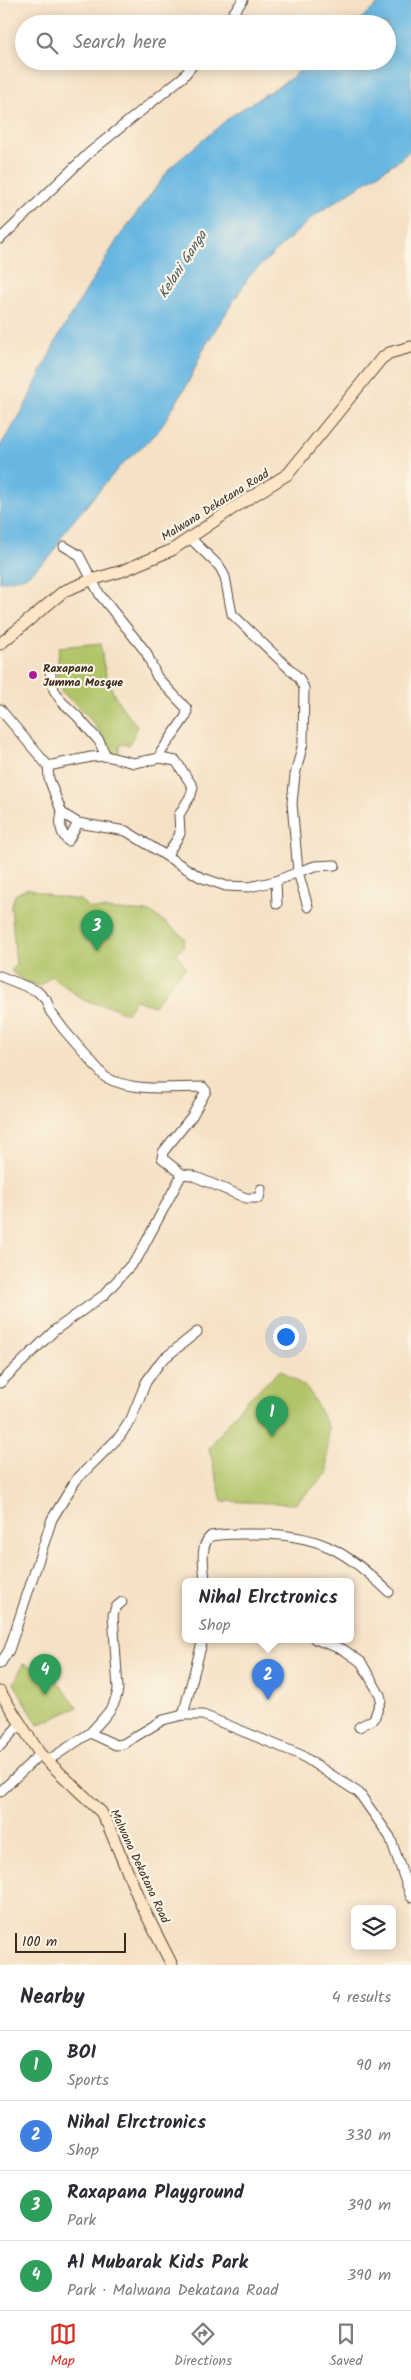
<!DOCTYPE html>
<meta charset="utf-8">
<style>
:root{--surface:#fff;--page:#f7f7f7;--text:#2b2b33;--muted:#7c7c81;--line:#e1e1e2;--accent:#d93025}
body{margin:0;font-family:Kalam,sans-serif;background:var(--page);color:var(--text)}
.controls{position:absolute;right:15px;bottom:15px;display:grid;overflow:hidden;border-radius:8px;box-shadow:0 2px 12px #0003}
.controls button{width:45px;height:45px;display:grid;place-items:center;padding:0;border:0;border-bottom:1px solid var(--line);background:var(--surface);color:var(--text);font:25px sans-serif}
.scale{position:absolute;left:15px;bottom:12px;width:111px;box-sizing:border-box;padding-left:5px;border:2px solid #3b2a1e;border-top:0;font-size:14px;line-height:18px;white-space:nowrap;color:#3b2a1e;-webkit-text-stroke:4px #fcf5e5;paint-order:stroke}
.you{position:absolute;left:285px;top:1336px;width:18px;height:18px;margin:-12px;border:4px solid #fff;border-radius:50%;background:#1a73e8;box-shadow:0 0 0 8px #1a73e833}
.badge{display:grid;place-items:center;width:32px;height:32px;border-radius:50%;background:var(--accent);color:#fff;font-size:16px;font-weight:700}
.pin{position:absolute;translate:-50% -41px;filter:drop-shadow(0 1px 2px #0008)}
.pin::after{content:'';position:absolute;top:26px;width:18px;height:15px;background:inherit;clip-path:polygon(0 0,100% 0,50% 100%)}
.popup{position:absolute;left:182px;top:1578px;width:172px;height:65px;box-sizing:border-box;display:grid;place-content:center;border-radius:8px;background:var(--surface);filter:drop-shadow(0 1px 4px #0005);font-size:16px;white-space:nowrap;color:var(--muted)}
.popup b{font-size:19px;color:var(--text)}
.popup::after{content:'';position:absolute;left:50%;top:100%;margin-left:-10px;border:10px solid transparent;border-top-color:var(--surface)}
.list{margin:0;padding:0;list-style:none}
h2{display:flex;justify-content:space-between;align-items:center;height:65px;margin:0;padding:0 20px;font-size:21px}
h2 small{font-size:16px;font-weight:400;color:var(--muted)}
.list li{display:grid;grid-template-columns:32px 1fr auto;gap:15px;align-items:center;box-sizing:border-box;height:70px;padding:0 20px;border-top:1px solid var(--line)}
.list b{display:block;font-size:19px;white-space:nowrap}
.list p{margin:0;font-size:16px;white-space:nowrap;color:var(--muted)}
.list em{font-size:16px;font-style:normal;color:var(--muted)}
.icon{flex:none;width:28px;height:28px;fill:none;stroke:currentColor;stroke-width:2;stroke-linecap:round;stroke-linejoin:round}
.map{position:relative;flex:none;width:411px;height:1965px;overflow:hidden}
.search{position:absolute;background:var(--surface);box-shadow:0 2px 12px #0003;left:15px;right:15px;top:15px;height:55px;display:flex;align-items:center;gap:12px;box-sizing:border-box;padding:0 18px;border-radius:28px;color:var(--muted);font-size:19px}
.sheet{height:345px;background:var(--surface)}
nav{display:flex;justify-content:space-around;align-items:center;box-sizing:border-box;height:70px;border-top:1px solid var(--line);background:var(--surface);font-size:14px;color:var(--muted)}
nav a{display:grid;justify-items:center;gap:2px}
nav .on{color:var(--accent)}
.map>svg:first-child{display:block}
</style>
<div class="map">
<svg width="411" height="1965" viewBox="0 0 411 1965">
<rect width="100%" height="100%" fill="#fcf5e5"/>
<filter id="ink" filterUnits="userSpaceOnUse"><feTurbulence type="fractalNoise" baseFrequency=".02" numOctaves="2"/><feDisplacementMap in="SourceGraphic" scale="10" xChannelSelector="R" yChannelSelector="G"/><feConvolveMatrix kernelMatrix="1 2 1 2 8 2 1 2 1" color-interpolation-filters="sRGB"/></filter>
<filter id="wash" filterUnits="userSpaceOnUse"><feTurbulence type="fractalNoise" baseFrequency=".0096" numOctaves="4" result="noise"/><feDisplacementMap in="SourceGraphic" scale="20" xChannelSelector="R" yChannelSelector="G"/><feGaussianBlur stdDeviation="1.12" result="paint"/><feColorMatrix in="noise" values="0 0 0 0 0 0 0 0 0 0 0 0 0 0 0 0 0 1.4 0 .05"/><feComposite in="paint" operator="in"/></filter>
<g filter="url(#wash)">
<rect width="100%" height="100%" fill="#f5e1c5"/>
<g fill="#b0c468" stroke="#767743">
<path d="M101,643C102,675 115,703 138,726L129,745L120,744L118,755L108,752L105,738L87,715L61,691L57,674L59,647Z"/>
<path d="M28,888L53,896L80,900L89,908L149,912L161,919L185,938L183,947L177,953L185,967L154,1006L135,1000L126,1014L115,1008L85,1001L51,976L40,986L23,981L11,971L16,965L11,906L15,895Z"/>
<path d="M281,1370L308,1389L328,1426L327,1474L295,1504L222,1501L209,1448L243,1404Z"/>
<path d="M23,1664L51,1674L78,1707L38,1725L14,1683Z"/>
</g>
<path fill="#67b7e2" stroke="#517080" d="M383,0H411V149L402,158L314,216L250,275L205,346L187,385L157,433L120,466L64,532L52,555L25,577L0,582V446L22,412L58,337L117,240L171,167L231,116L290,79L311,61H387V24H355Z"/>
</g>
<g filter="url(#ink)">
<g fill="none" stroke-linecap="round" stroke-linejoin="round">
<g stroke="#574537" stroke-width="11">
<g id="street">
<path d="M225,24L243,0"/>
<path d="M0,239L89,153L183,77L196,61"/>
<path d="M64,546L79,555L100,595L146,652L157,677L187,709L186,716L161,752L160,758"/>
<path d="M50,671L54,690L62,702L77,716L99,741L106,756"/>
<path d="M0,709L48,766L49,779L62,813L78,823L126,831L200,877L226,886L249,887L276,881L298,872L292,803L295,775L303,743L304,688L299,678L232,614L225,577L220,567L191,539"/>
<path d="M48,766L91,757L106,756L134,763L160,758L176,761L193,787L191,795L179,815L180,834L167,855"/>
<path d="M62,813C59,824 60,833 68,841L78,823"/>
<path d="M276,881L277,904"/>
<path d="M308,907L298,872L315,866L335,865"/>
<path d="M0,976L37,991L46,1000L50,1011L64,1030L105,1077C134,1093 172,1087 203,1087L206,1091L192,1116L163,1152L162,1158L182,1174L191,1175L246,1198H259L261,1189"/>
<path d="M0,1383L55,1330L104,1295L138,1257L182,1174"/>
<path d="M205,1581C204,1567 199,1545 211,1536C226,1533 241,1534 257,1534C319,1534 344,1550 389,1592"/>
<path d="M315,1639L344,1650L361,1662L380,1695L381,1700L374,1719L359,1727"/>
<path d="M0,1664L9,1650L52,1519L76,1480L120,1436L131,1419L146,1382L161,1361L197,1332"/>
<path d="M183,1715L203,1639"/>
<path d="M90,1733C102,1719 116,1708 118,1689L113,1615L116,1607L122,1602"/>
<path d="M0,1746L20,1724"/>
<path d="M47,1761L90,1733L116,1745L123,1744L163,1720L183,1715H203L301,1755L359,1793L390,1837L411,1897"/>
<path d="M0,1792L40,1754"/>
</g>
</g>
<g stroke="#574537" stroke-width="13">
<g id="secondary">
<path d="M0,644L64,591L91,580L122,571L172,550L235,507L288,474L381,359L389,353L411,347"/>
<path d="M0,1692L40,1754L101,1812L108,1825L141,1904L172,1965"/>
</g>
</g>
<use href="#street" stroke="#fff" stroke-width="9"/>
<use href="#secondary" stroke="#fde5c5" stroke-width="11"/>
</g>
</g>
<circle fill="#b5179e" stroke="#fcf5e5" stroke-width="2" cx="33" cy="675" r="5"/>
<g text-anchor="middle" stroke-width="4.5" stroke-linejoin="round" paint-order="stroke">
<g font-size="12" fill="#3b2a1e" stroke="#fcf5e5">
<text transform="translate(215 505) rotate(-32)" y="4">Malwana Dekatana Road</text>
<text transform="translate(140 1866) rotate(65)" y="4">Malwana Dekatana Road</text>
</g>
<g font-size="12" font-weight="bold" fill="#3b2a1e" stroke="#fcf5e5" text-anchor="start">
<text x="43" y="672">Raxapana<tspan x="43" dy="14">Jumma Mosque</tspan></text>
</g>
<g font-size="14" font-style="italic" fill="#4a5b63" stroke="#fcf5e5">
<text transform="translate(182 264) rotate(-57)" y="5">Kelani Ganga</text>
</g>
</g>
</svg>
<div class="controls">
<button><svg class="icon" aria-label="layers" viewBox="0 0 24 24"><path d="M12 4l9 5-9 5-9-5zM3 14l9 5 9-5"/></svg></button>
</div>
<div class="scale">100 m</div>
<div class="you"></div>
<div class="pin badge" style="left:272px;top:1437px;background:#2e9e5b">1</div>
<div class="pin badge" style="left:268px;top:1700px;background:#3f7fe0">2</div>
<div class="popup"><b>Nihal Elrctronics</b>Shop</div>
<div class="pin badge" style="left:97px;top:951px;background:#2e9e5b">3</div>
<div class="pin badge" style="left:45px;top:1695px;background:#2e9e5b">4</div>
<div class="search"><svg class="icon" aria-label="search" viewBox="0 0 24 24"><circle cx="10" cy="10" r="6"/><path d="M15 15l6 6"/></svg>Search here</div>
</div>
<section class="sheet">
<h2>Nearby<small>4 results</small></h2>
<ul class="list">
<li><span class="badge" style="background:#2e9e5b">1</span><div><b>BOI</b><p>Sports</p></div><em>90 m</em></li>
<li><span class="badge" style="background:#3f7fe0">2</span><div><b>Nihal Elrctronics</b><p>Shop</p></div><em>330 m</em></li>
<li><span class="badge" style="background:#2e9e5b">3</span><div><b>Raxapana Playground</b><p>Park</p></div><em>390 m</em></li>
<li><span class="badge" style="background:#2e9e5b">4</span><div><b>Al Mubarak Kids Park</b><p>Park · Malwana Dekatana Road</p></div><em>390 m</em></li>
</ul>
</section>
<nav>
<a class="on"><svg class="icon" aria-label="map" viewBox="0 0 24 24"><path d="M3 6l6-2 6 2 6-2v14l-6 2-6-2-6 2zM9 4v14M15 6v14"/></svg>Map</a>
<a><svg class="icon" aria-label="directions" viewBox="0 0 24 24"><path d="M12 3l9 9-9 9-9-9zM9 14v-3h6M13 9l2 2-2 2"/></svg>Directions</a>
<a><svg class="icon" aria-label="saved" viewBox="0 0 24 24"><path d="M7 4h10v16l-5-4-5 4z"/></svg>Saved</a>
</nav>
